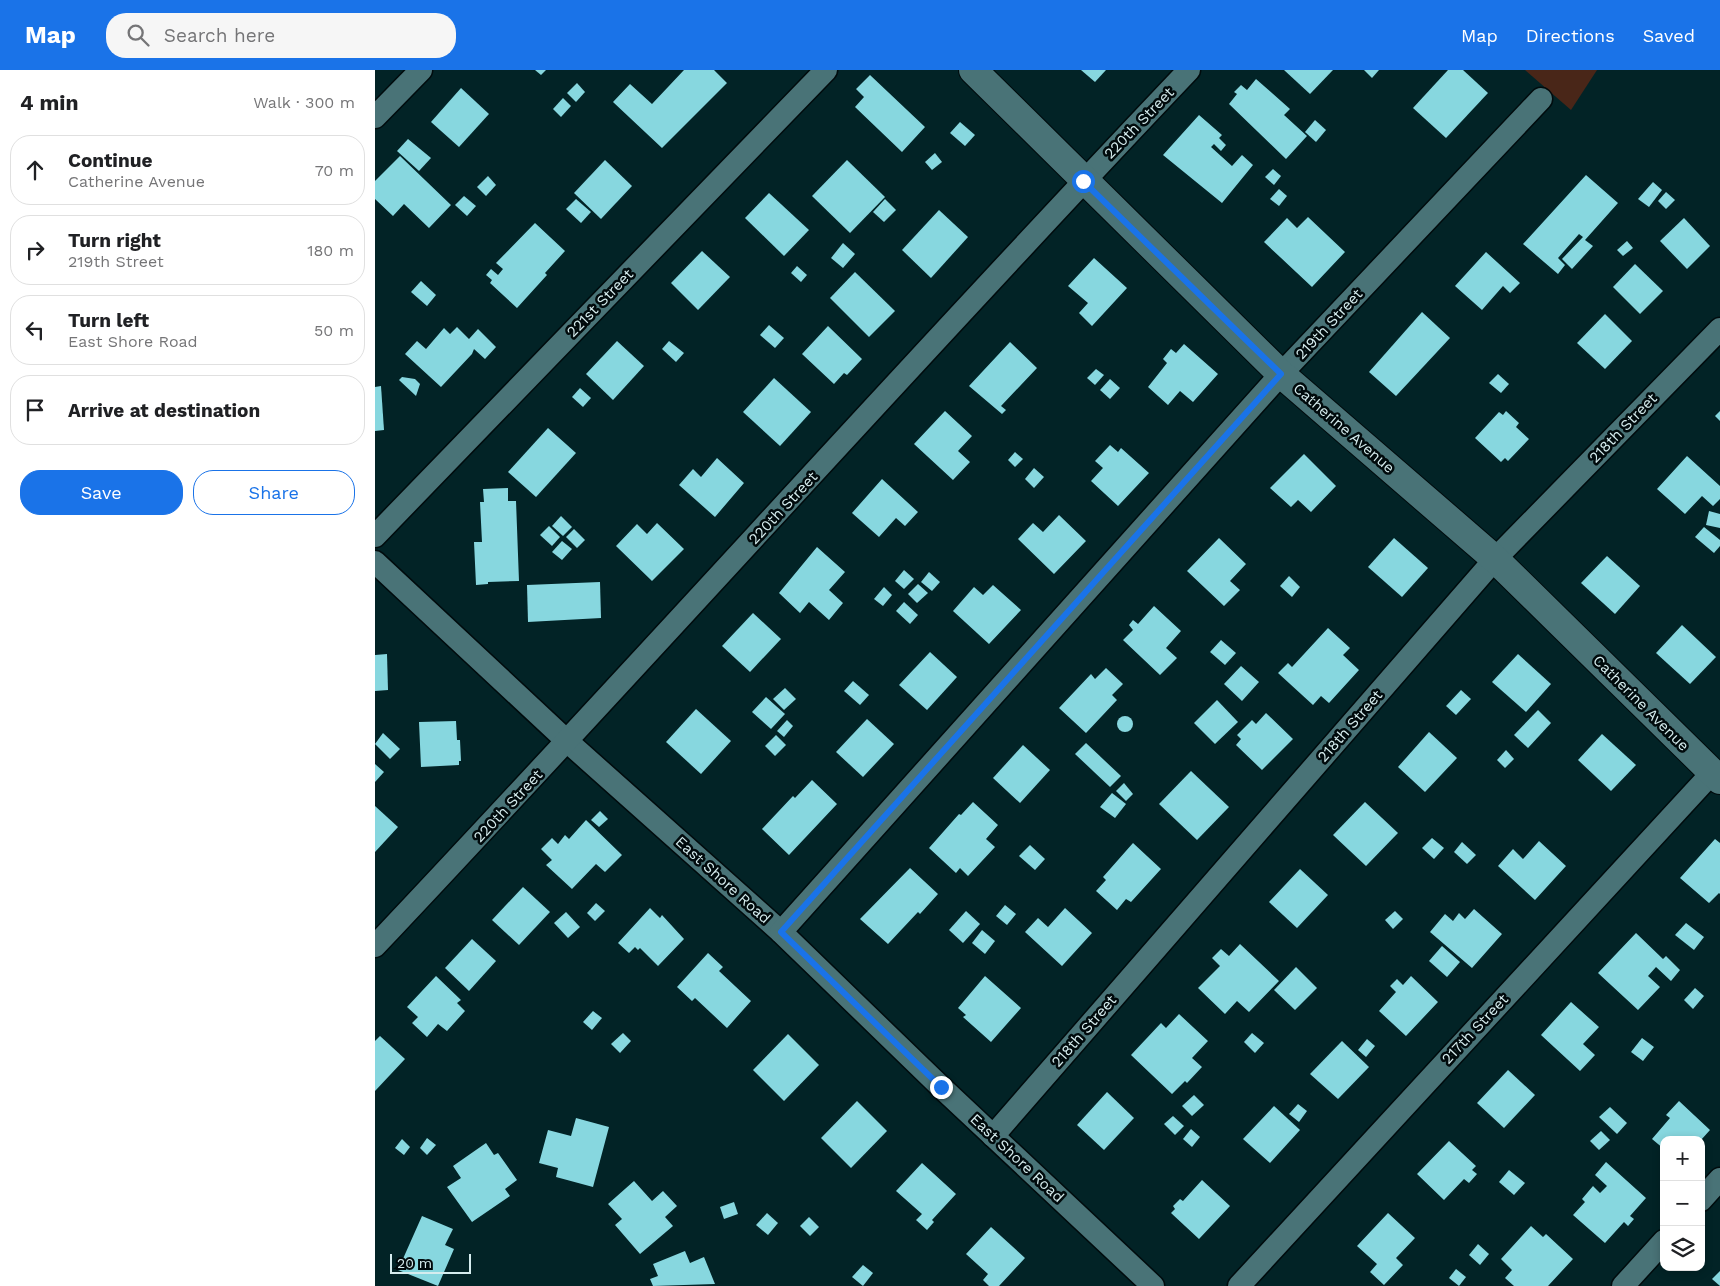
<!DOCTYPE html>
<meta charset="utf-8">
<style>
:root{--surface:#fff;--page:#f6f6f6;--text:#202124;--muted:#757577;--line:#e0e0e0;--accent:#1a73e8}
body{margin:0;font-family:"Work Sans",sans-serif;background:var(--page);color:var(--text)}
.controls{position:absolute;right:15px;bottom:15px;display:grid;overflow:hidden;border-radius:10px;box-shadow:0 2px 8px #0003}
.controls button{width:45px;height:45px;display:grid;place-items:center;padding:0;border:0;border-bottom:1px solid var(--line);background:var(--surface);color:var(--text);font:25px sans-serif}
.scale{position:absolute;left:15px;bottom:12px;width:81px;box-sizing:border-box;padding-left:5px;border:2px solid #d5ecee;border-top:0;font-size:14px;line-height:18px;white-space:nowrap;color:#d5ecee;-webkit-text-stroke:4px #000a0c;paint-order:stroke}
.stop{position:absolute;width:15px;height:15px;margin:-11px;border:4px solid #1a73e8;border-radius:50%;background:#fff}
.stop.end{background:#1a73e8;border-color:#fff;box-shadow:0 1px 5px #0008}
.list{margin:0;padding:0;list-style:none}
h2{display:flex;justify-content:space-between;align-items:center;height:65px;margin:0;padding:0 20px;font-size:21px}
h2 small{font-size:16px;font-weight:400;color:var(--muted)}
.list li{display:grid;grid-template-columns:32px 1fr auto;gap:15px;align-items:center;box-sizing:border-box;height:70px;margin:0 10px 10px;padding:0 10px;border:1px solid var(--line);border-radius:20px}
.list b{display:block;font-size:19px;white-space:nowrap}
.list p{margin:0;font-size:16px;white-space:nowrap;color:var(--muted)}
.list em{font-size:16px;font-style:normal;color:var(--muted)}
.actions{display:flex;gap:10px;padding:15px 20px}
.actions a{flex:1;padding:11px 0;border:1px solid var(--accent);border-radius:20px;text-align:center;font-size:18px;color:var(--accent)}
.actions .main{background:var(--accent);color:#fff}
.icon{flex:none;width:28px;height:28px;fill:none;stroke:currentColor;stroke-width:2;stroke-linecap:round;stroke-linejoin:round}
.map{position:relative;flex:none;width:1345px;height:1216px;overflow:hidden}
header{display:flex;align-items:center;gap:30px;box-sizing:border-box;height:70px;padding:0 25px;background:var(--accent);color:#fff}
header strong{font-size:24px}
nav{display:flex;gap:28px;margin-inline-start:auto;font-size:18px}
.search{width:350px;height:45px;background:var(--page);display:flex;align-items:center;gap:12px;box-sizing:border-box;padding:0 18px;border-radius:20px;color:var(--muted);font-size:19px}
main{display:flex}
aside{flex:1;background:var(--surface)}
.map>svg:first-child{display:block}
</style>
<header>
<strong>Map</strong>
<div class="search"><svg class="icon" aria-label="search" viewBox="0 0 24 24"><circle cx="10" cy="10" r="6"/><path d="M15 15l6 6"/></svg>Search here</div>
<nav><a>Map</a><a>Directions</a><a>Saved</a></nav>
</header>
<main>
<aside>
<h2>4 min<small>Walk · 300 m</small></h2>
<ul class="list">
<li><svg class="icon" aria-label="ahead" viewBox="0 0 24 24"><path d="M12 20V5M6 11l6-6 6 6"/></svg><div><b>Continue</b><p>Catherine Avenue</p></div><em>70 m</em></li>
<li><svg class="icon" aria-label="right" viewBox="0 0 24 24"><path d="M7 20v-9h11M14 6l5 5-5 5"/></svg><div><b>Turn right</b><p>219th Street</p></div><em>180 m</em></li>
<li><svg class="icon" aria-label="left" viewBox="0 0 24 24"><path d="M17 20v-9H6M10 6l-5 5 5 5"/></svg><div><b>Turn left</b><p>East Shore Road</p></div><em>50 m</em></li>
<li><svg class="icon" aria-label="arrive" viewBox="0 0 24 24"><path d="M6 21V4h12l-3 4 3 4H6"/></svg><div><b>Arrive at destination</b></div></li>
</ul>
<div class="actions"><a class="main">Save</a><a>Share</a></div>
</aside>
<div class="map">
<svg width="1345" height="1216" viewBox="0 0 1345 1216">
<rect width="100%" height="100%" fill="#022326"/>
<path fill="#492618" d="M1150,0H1222L1196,40Z"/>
<g fill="#87d7df">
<path d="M160,0H171L166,5Z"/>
<path d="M309,0H339L352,13L287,78L238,32L255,14L277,34Z"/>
<path d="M706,0H731L720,12Z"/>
<path d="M909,0H958L935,24Z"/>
<path d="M989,0H1004L997,8Z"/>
<path d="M1073,0H1088L1113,23L1071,68L1038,38Z"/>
<path d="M495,5L550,57L527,82L480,37L489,27L481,19Z"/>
<path d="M881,9L915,39L909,45L932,66L911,89L854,34L862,24L859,22L866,15L872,20Z"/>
<path d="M202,13L210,22L201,32L192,23Z"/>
<path d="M86,18L114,44L84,77L56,52Z"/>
<path d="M188,28L196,36L186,47L178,39Z"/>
<path d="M824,45L847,65L844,68L851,75L846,81L839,74L836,77L857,96L867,85L878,95L847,133L788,85Z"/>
<path d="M940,50L951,60L941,72L930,62Z"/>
<path d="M585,52L600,65L590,76L575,63Z"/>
<path d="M33,69L56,88L44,101L22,81Z"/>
<path d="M560,83L567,92L557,100L550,92Z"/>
<path d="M25,86L76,135L54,158L29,134L18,146L0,129V111Z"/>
<path d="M230,90L257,116L226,149L199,123Z"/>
<path d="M472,90L510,127L475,163L437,126Z"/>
<path d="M898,99L906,106L899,115L890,107Z"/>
<path d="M1211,105L1243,133L1210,170L1218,176L1197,199L1187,189L1208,167L1204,164L1183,188L1190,195L1183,204L1148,174Z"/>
<path d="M113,106L121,115L111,126L102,117Z"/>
<path d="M1278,112L1287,120L1274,137L1263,129Z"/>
<path d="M904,119L912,126L904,136L895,129Z"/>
<path d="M1291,122L1300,130L1291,139L1283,131Z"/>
<path d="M394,123L434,160L409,186L370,148Z"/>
<path d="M89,126L101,136L92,146L80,135Z"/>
<path d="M201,129L216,142L206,153L191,139Z"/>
<path d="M510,129L521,140L509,152L498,142Z"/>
<path d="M564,140L593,167L556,208L527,180Z"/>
<path d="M933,147L970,182L937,217L889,172L912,148L922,158Z"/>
<path d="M1309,148L1335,176L1312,199L1285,171Z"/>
<path d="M160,153L190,181L170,203L172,205L142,238L115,213L117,210L111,205L116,199L123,205L128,199L121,193Z"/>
<path d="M1252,171L1258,178L1248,186L1242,180Z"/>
<path d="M468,173L480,184L468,198L456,188Z"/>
<path d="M327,181L355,207L323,240L296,213Z"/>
<path d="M1111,182L1145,213L1135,223L1128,216L1107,240L1080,216Z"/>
<path d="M719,188L752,218L717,256L704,243L713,233L693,216Z"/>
<path d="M1260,194L1288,221L1265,244L1238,217Z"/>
<path d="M422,196L432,205L426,212L416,203Z"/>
<path d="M480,202L520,241L494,267L455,228Z"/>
<path d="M46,211L61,225L52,236L36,222Z"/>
<path d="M1047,242L1075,268L1021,326L994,302Z"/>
<path d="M1230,244L1257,271L1230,299L1202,273Z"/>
<path d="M394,255L409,268L400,278L385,265Z"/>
<path d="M453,256L487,289L472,305L469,303L459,314L427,284Z"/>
<path d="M82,257L94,269L103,259L121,277L110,289L99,279L97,284L66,317L30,284L42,271L51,279L69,258L75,264Z"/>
<path d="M242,271L269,296L238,330L211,304Z"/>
<path d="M294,271L309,283L301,292L287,279Z"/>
<path d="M635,272L662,298L626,336L631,340L627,344L594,316Z"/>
<path d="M809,274L843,304L818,332L805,321L793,335L773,317L792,293L788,289L796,279L801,283Z"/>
<path d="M721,299L729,305L720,315L712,308Z"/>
<path d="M1123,304L1134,314L1126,323L1114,313Z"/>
<path d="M27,307L40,309L45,314L41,326L24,310Z"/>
<path d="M399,308L436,342L405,376L368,342Z"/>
<path d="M735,309L745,318L735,329L725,320Z"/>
<path d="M6,316L9,360L0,361V317Z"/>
<path d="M205,318L216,328L208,337L197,327Z"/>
<path d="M570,341L597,366L583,381L595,392L578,410L539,374Z"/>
<path d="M1131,341L1144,353L1141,357L1154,369L1133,391L1130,388L1126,392L1100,368L1124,342L1128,345Z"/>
<path d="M1345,341V351L1340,346Z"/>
<path d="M173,358L201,383L161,427L133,402Z"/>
<path d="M735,375L743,382L746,378L774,403L743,436L716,411L728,398L720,391Z"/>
<path d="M640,382L648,389L640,397L633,390Z"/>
<path d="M929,384L961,416L936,442L923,430L916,437L895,418Z"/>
<path d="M1312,386L1345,416V429L1338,436L1327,426L1310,444L1282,419Z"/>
<path d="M342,388L369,413L340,447L304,415L318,399L326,407Z"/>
<path d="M659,398L669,407L659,418L650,409Z"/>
<path d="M507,409L543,442L530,456L521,448L504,467L477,443Z"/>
<path d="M133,418V431H141L144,511L113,512V514L101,515L99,472H107L105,432H109L108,419Z"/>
<path d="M1334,441L1345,444V458L1331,455Z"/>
<path d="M684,445L711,471L679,504L643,469L658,453L668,462Z"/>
<path d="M186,446L197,457L188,466L177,456Z"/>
<path d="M282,453L309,479L277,511L241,476L262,454L272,464Z"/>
<path d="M174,456L185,467L177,476L165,465Z"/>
<path d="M1329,457L1345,470V476L1339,483L1320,467Z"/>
<path d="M199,459L210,470L202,478L191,467Z"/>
<path d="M844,468L871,494L855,511L865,520L849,536L812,501Z"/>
<path d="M1019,468L1053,498L1027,527L993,497Z"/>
<path d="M187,471L197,479L187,490L177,482Z"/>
<path d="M442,477L470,502L454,520L468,533L454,550L434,532L425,543L404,523Z"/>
<path d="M1232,486L1265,516L1240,544L1206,513Z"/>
<path d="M529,500L539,509L529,519L520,511Z"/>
<path d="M554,502L565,512L557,521L546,512Z"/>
<path d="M914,506L925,517L917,527L905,516Z"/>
<path d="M225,512L226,548L153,552L152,515Z"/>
<path d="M543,514L553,523L542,533L533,524Z"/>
<path d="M618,515L646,540L614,574L578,541L599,517L608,525Z"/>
<path d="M509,517L517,525L508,536L499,529Z"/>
<path d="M529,532L543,545L535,554L521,541Z"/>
<path d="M779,536L806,561L791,578L802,588L785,605L748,570L758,560L754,555L758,550L763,554Z"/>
<path d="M378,543L406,569L375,602L347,576Z"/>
<path d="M1307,555L1341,587L1315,614L1281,583Z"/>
<path d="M953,558L975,578L968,585L984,600L954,633L946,626L938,635L903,603L913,593L917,597Z"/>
<path d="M846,570L861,583L850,595L835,582Z"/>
<path d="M555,582L582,607L552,640L524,615Z"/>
<path d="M12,584L13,620L0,621V585Z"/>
<path d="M1143,584L1176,614L1151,642L1117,612Z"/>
<path d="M866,596L884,612L867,631L849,614Z"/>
<path d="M731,598L748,614L737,625L742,630L711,663L684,638L716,604L720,609Z"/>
<path d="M478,611L494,625L485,635L469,621Z"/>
<path d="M410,618L421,629L409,640L398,629Z"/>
<path d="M1086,620L1096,629L1081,645L1071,636Z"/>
<path d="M391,627L410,644L396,659L377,642Z"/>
<path d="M842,630L863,652L840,674L819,653Z"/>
<path d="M321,639L356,671L326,704L291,672Z"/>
<path d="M1163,640L1176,653L1153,678L1139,665Z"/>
<path d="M891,643L918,669L887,700L861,675L866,669L862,665L877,650L881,654Z"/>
<circle cx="750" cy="654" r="8"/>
<path d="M492,649L519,674L488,707L461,682Z"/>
<path d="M412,650L418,656L409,667L402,661Z"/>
<path d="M81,651L82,670H85L86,691H84V695L46,697L44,652Z"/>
<path d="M1054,662L1082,688L1050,722L1023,697Z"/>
<path d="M8,663L25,679L15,689L0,674Z"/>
<path d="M1227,664L1261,695L1236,721L1203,690Z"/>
<path d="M401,665L411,675L400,686L390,676Z"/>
<path d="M711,673L746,706L735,717L700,684Z"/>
<path d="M648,675L675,700L645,733L618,708Z"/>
<path d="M1131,680L1139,689L1130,698L1122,690Z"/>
<path d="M0,694L9,702L0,712Z"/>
<path d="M816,701L854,737L822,770L784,734Z"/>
<path d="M437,710L462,734L414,785L387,759L418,726L420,728Z"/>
<path d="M749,713L758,724L751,731L741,721Z"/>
<path d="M737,723L751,734L740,748L725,737Z"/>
<path d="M598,732L623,755L611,769L620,777L593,806L585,798L581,803L554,778L584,744L586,745Z"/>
<path d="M990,732L1023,763L991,796L958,765Z"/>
<path d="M0,736L23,757L0,782Z"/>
<path d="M225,741L233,749L224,757L216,750Z"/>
<path d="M211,750L247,785L230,802L221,794L197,819L171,795L177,790L166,779L177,768L183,774L190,765L194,769Z"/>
<path d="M1057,768L1069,778L1059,789L1047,778Z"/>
<path d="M1340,769L1345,773V824L1344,823L1334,833L1305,808Z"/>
<path d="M1164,771L1191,796L1160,830L1123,796L1138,779L1148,789Z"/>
<path d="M1087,772L1101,785L1092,794L1079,782Z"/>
<path d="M758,773L786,799L756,832L751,829L742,840L721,821L731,810L728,807Z"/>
<path d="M655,775L670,789L660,800L644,786Z"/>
<path d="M535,798L563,824L545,844L543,842L513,874L485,849Z"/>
<path d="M925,799L953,825L922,858L894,832Z"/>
<path d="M148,817L175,842L144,875L117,850Z"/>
<path d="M221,833L230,841L220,851L212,843Z"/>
<path d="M630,835L641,844L632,855L621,846Z"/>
<path d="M275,838L285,848L287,845L309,869L283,896L265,878L263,880L260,877L254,883L243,873Z"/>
<path d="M690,838L717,863L687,896L650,862L663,848L673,857Z"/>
<path d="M1099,839L1127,864L1097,898L1055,862L1070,844L1078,851L1084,843L1090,849Z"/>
<path d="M591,841L605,854L588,873L574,860Z"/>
<path d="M1020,841L1028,849L1018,859L1010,850Z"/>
<path d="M191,842L205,857L193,868L179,853Z"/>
<path d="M1311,853L1329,867L1319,880L1300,865Z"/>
<path d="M607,860L620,871L610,884L597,873Z"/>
<path d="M1261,863L1288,889L1291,886L1305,900L1296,911L1281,897L1273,906L1285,917L1263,940L1223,903Z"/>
<path d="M97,869L121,891L94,921L70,898Z"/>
<path d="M865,874L904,911L874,942L862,931L850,944L823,918L845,896L837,888L846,879L854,886Z"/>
<path d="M1067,876L1085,892L1072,907L1054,891Z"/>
<path d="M333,883L348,897L344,901L376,931L352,958L320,928L317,931L302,917Z"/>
<path d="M921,897L942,918L920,940L899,920Z"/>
<path d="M61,906L86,930L82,933L90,941L72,961L63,954L52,967L37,953L43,947L32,937Z"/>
<path d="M610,906L646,938L616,972L588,947L591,945L583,938Z"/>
<path d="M1036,906L1063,932L1031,966L1004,941L1021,922L1015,916L1022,909L1028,915Z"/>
<path d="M1320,918L1329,926L1318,939L1309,930Z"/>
<path d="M1196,932L1224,957L1208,974L1220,985L1205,1001L1166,965Z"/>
<path d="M218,941L227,948L217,960L208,952Z"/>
<path d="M804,944L833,971L817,988L827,997L812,1013L810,1011L797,1024L756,985L786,953L791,958Z"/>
<path d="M248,963L256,971L245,983L236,974Z"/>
<path d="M877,963L889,973L880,983L869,972Z"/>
<path d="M413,964L444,995L409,1031L378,1000Z"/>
<path d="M5,966L30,989L0,1021V971Z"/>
<path d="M1267,968L1279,977L1268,991L1256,982Z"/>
<path d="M992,969L1000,976L991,987L983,980Z"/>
<path d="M967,971L994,997L963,1029L935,1004Z"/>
<path d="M1133,1000L1160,1025L1129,1058L1102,1033Z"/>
<path d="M732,1022L759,1048L729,1080L702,1055Z"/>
<path d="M819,1025L829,1035L817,1046L807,1036Z"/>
<path d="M482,1031L512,1061L476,1098L446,1068Z"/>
<path d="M1304,1031L1335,1060L1326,1070H1289V1079L1277,1069L1295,1048L1291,1045Z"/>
<path d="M923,1034L932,1041L924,1052L914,1044Z"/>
<path d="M899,1036L925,1060L895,1093L868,1069Z"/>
<path d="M1235,1037L1252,1053L1242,1064L1224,1047Z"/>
<path d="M798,1046L809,1056L800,1065L789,1054Z"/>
<path d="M201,1048L234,1057L218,1117L181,1107L183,1098L164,1093L173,1060L196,1066Z"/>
<path d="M816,1059L825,1067L817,1077L808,1069Z"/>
<path d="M1226,1061L1235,1070L1224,1080L1215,1071Z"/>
<path d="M52,1068L61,1075L52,1085L45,1078Z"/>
<path d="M27,1069L35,1077L29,1085L20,1078Z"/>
<path d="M1074,1071L1101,1096L1097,1100L1102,1104L1094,1113L1089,1109L1069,1130L1042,1104Z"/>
<path d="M111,1073L119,1085L123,1083L142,1110L130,1119L135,1126L97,1152L72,1117L86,1108L78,1096Z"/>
<path d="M1231,1092L1271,1128L1255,1146L1259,1149L1253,1156L1249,1152L1230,1173L1198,1145L1210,1132L1207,1129L1218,1116L1225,1123L1232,1116L1220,1105Z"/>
<path d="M547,1093L581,1124L557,1150L559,1152L552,1160L541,1150L547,1144L521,1121Z"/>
<path d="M1134,1100L1150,1113L1139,1125L1124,1112Z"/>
<path d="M827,1110L855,1136L824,1169L796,1143L800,1139L798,1136L805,1129L808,1131Z"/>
<path d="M259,1111L277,1131L288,1121L302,1136L290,1147L298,1156L265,1184L240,1155L247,1149L233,1134Z"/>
<path d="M359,1132L363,1144L349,1149L345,1137Z"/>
<path d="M392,1143L403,1153L393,1165L381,1155Z"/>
<path d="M1013,1143L1040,1168L1021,1188L1028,1195L1009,1215L995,1202L1002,1194L982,1176Z"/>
<path d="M47,1146L78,1159L70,1175L79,1179L63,1216L23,1200Z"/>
<path d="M434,1147L444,1157L435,1166L425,1156Z"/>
<path d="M1156,1156L1168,1167L1171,1164L1198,1189L1173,1216H1139L1130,1208L1137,1200L1126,1189Z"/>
<path d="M616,1157L650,1188L624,1216H614L608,1210L613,1204L591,1184Z"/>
<path d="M1103,1174L1114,1184L1105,1195L1094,1185Z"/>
<path d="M310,1181L315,1193L329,1187L340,1214L278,1216L275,1209L283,1206L278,1194Z"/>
<path d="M488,1195L498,1203L488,1216L477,1207Z"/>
<path d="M1081,1199L1091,1207L1084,1216L1074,1208Z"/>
<path d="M1345,1201V1216L1337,1209Z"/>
</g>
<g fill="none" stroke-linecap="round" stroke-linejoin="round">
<g stroke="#000b0d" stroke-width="25">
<g id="street">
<path d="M0,47L46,0"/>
<path d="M0,466L451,0"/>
<path d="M0,492L193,672L406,862L566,1017L778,1216"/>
<path d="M406,862L906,304L1166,29"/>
<path d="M0,876C274,586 539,289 814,0"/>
<path d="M618,1066L1120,489L1345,259"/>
<path d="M1326,1130L1345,1109"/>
<path d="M864,1216L1337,703"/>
<path d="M1248,1216L1289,1171"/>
</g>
</g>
<g stroke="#000b0d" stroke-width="30">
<path id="secondary" d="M598,0L906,304L1120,489L1345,710"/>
</g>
<use href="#street" stroke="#497377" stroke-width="22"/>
<use href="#secondary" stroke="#497377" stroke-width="28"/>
</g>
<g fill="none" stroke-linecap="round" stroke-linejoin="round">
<path stroke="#1a73e8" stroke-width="6" d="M566,1017L406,862L906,304L708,111"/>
</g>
<g text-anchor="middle" stroke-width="5" stroke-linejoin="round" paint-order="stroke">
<g font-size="15" fill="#d5ecee" stroke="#000a0c">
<text transform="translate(764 53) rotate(-46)" y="5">220th Street</text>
<text transform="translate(225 233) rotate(-46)" y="5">221st Street</text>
<text transform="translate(954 254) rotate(-47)" y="5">219th Street</text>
<text transform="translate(969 358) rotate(41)" y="5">Catherine Avenue</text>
<text transform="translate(1248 358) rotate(-46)" y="5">218th Street</text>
<text transform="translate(408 438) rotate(-47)" y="5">220th Street</text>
<text transform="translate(1266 633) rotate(45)" y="5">Catherine Avenue</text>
<text transform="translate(975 656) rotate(-49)" y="5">218th Street</text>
<text transform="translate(133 736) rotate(-47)" y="5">220th Street</text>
<text transform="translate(348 810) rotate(42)" y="5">East Shore Road</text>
<text transform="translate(1100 959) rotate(-47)" y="5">217th Street</text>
<text transform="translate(709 961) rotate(-49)" y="5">218th Street</text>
<text transform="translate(642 1088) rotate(43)" y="5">East Shore Road</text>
</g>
</g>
</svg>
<div class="controls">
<button>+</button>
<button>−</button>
<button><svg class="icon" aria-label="layers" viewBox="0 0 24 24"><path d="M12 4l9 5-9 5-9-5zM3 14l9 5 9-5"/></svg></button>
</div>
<div class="scale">20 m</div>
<div class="stop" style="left:708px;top:111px"></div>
<div class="stop end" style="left:566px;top:1017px"></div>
</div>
</main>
